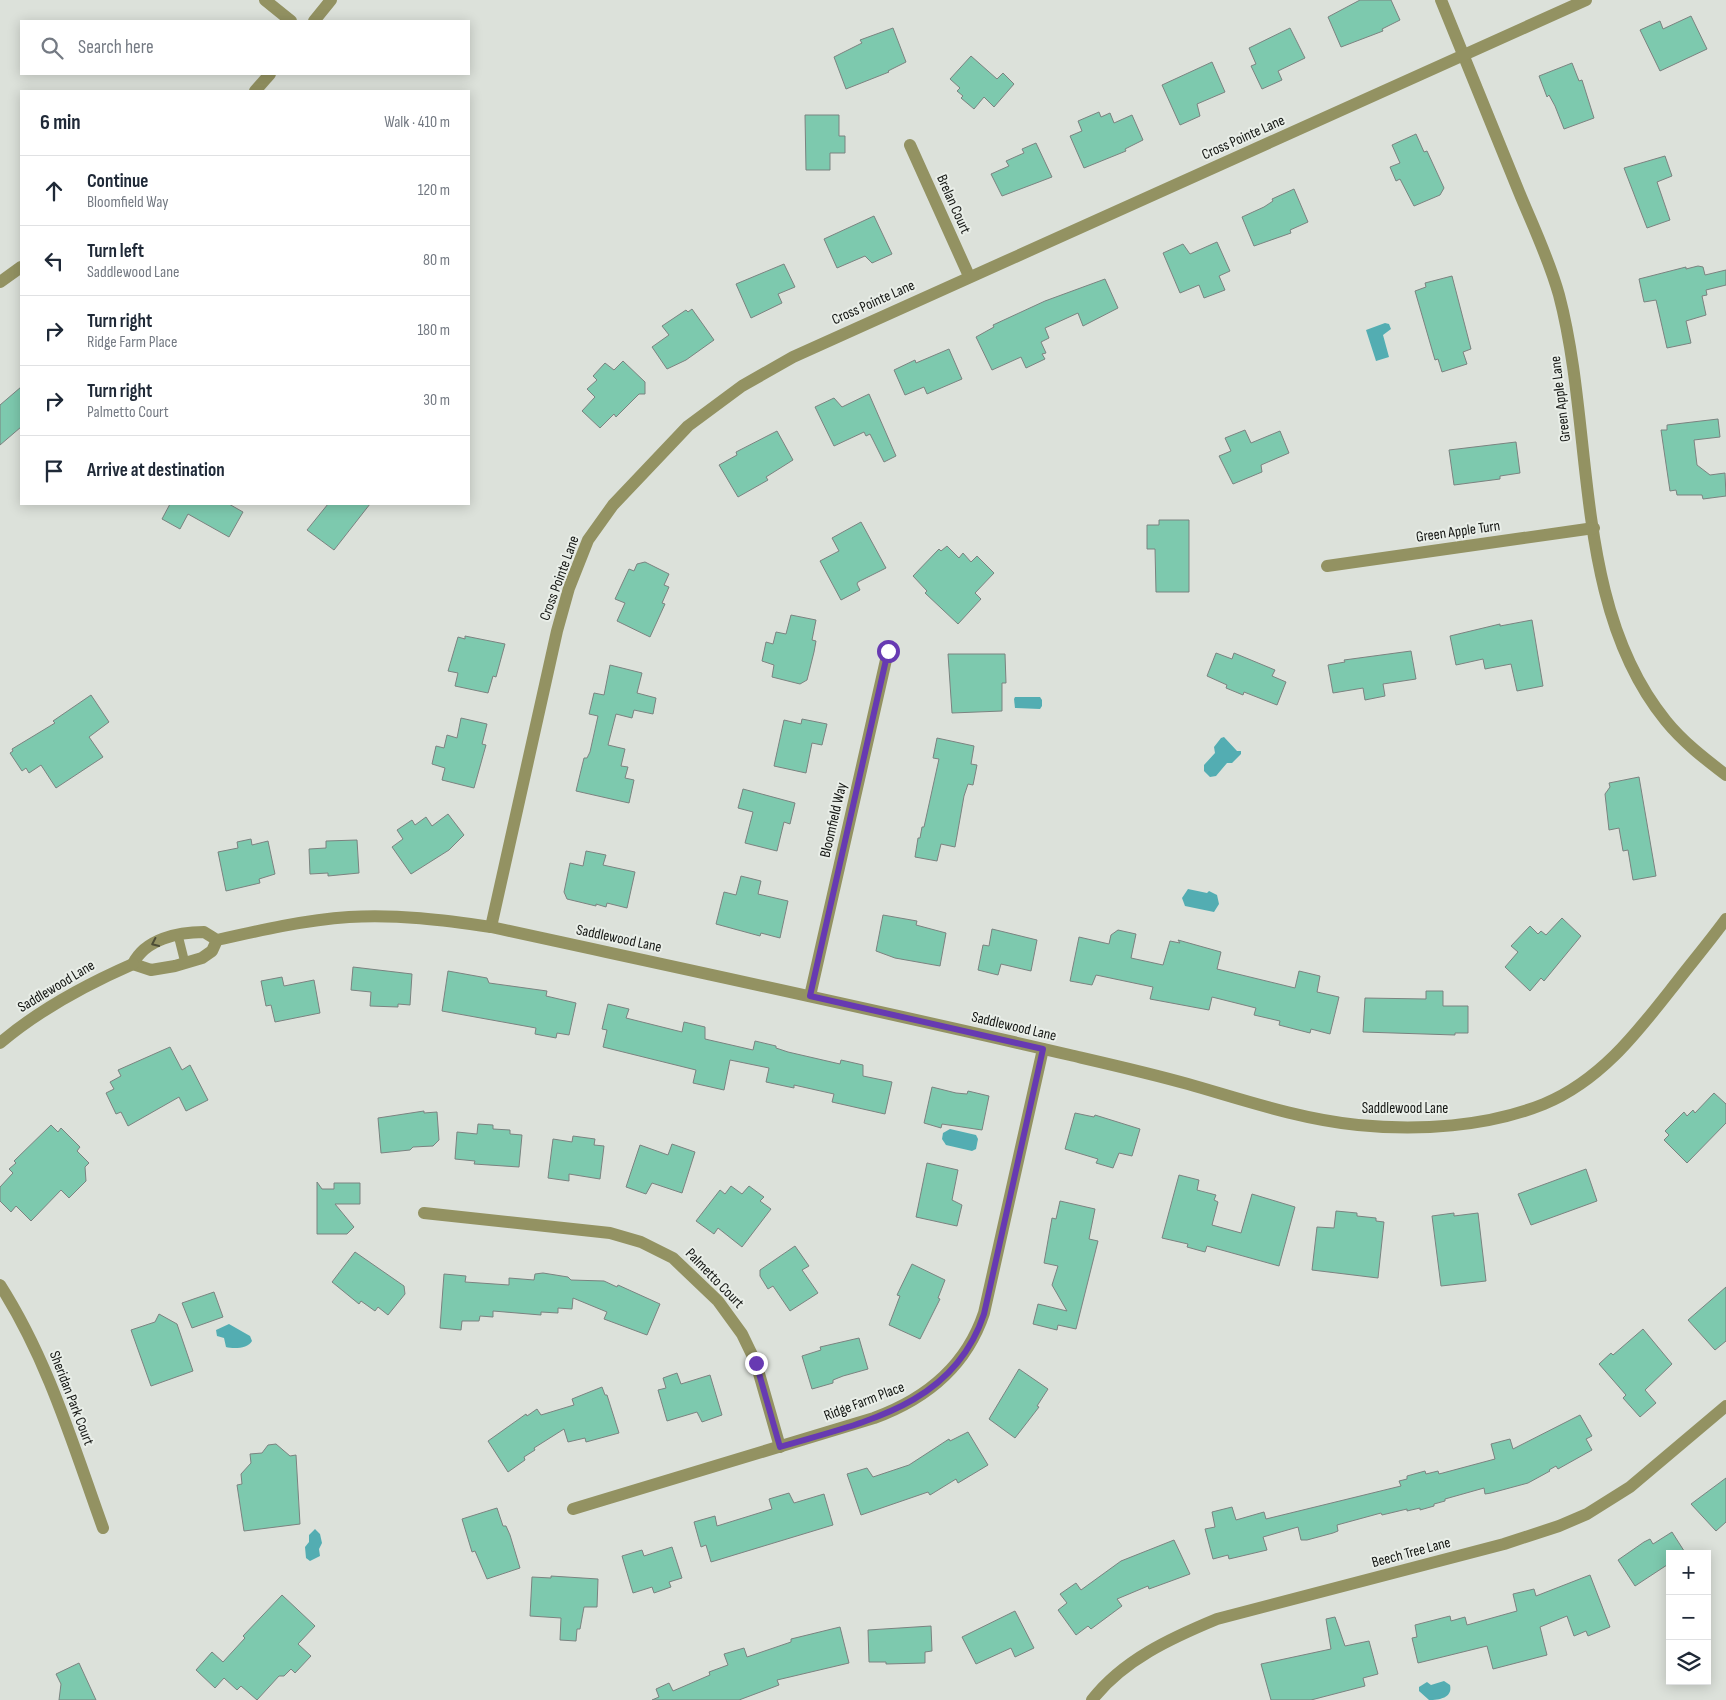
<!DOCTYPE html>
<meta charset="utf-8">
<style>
:root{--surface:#fff;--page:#f2f2f3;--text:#1f2937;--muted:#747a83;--line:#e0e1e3}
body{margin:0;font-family:"Sofia Sans Condensed",sans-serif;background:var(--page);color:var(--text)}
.controls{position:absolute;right:15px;bottom:15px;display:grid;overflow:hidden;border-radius:0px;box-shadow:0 2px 12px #0003}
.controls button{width:45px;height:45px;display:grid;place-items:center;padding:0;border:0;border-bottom:1px solid var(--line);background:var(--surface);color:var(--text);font:25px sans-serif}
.stop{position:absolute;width:15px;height:15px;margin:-11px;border:4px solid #673ab2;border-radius:50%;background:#fff}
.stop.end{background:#673ab2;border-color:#fff;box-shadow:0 1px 5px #0008}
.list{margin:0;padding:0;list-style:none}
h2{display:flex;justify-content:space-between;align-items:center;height:65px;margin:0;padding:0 20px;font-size:21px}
h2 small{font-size:16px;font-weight:400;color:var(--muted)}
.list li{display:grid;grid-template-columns:32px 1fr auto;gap:15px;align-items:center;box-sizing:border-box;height:70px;padding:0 20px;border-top:1px solid var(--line)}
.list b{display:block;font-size:19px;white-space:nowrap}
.list p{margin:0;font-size:16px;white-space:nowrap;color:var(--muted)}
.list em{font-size:16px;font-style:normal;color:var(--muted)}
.icon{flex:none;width:28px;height:28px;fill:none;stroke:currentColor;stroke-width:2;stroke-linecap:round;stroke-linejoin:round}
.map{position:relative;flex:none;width:1726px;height:1700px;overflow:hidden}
.search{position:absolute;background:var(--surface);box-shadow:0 2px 12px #0003;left:20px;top:20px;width:450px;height:55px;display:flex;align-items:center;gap:12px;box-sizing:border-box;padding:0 18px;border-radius:0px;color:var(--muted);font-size:19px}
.panel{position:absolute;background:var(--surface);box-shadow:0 2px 12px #0003;left:20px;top:90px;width:450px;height:415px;border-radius:0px}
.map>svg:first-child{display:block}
</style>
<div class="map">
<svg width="1726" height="1700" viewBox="0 0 1726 1700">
<rect width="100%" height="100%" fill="#dce1da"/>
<g fill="#53adb2">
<path d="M1385,323L1389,324L1391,329L1383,335L1389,357L1376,361L1366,330Z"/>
<path d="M1015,697H1040L1042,700V706L1040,709L1015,708L1014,699Z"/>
<path d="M1224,737L1237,751H1241V754L1232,763H1227L1216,776L1210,777L1204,771V765L1215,753L1214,747L1221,738Z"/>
<path d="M1188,889L1207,893L1209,891L1217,895L1219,904L1214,912L1185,906L1182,898Z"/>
<path d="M950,1129L976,1135L978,1139L976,1149L972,1151L946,1145L942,1139L943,1133Z"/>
<path d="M229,1324L250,1336L252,1341C248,1349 233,1349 226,1347L224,1338L217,1336L216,1330Z"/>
<path d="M315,1529L320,1534L322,1543L319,1549L320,1556L310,1561L306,1558L305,1547L309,1542V1535Z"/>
<path d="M1444,1681L1450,1685C1453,1698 1439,1700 1429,1700L1419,1691V1687L1427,1682L1431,1685Z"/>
</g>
<g fill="#7dc9ae" stroke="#7b8380">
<path d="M1360,0H1391L1400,20L1382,29L1383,31L1341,47L1328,17Z"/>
<path d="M1691,16L1707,49L1660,71L1640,30L1660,21L1663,29Z"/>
<path d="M893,28L906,62L888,71L889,72L846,89L834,57L862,43L860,40Z"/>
<path d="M1290,28L1305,58L1278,71L1282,80L1262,89L1251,66L1256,64L1249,48Z"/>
<path d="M971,56L997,79L1003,73L1014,84L994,107L984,97L974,109L961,98L963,96L957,91L960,88L950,79Z"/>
<path d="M1212,62L1225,92L1197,104L1200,116L1180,125L1162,85Z"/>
<path d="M1572,63L1579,81L1582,80L1594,118L1564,129L1555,106L1549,95L1547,97L1539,76Z"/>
<path d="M1099,112L1101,117L1110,113L1114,123L1132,115L1143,140L1125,149L1126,151L1084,168L1070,136L1082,131L1078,121Z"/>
<path d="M805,115H839V136H845V153H830V170H806Z"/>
<path d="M1416,134L1424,152L1427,151L1444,188L1440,195L1414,206L1400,179L1396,181L1390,167L1400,163L1392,145Z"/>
<path d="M1036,143L1052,177L1002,196L991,174L1009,166L1006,161L1024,153L1022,149Z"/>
<path d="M1665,156L1672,176L1657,182L1670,220L1647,228L1624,168Z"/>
<path d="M1294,189L1308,222L1290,230L1291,233L1254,246L1242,217L1264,207L1273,201L1272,199Z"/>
<path d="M874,216L892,254L872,263L865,256L837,268L824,239Z"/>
<path d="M1217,242L1230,271L1219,276L1225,290L1204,298L1199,285L1180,293L1163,253L1183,244L1190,254Z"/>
<path d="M784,264L795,287L778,294L782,303L751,318L736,284Z"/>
<path d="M1698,266L1703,267L1705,275L1726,270V285L1706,290L1707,295L1702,296L1706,315L1686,321L1691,343L1667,348L1656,300L1644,302L1639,279L1686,267V269Z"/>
<path d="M1452,276L1471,349L1463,352L1467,364L1442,372L1438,359L1435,360L1415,291L1426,287L1425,283Z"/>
<path d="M1105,279L1118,308L1083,326L1078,313L1045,328L1049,338L1041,342L1046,353L1042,354L1045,359L1026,368L1021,357L992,370L976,337L994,327L993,325L1045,301Z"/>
<path d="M692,309L714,340L686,360L667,369L652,347L669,335L662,326L686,310L688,312Z"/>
<path d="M949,349L962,379L927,394L924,387L905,395L894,370L915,360L916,363Z"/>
<path d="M623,361L645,382V394H639L616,417L614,414L600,428L582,411L595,397L587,389L597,380L593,376L605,363L614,370Z"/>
<path d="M21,387V427L0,445V405Z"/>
<path d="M869,394L896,456L884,462L870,434L866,436L864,432L834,446L815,407L834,398L842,407Z"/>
<path d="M1718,419L1720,437L1694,440L1697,465L1710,475L1725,473L1726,496L1703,499L1702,495H1677L1676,490L1670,491L1661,430H1667V425Z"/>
<path d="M1245,430L1251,443L1280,431L1289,453L1261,465L1262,472L1233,484L1219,456L1231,451L1225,438Z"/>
<path d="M777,431L793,460L766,477L768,480L738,497L719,465L737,455L736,452Z"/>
<path d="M1516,442L1520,473L1500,476V479L1454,485L1449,450Z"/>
<path d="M170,504H229L243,512L229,537L188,514L180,529L162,519Z"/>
<path d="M328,504H370L334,550L307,530Z"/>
<path d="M1159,520H1189V592H1156L1155,549H1147V525H1159Z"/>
<path d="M861,522L886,568L858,582L857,584L860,590L841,600L820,561L839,551L832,538Z"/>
<path d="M947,546L959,558L963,553L971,562L977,556L994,573L975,593L981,599L958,624L925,593L927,591L913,576L939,549L941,551Z"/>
<path d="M645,562L669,574L664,585L669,587L662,603L665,604L650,637L617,621L625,603L615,599L629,569L634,571L637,564Z"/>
<path d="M791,615L816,620L812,640L816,641L814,652L807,680L800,684L772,677L774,665L762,661L766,642L773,644L776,632L786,634Z"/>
<path d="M1532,620L1543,686L1517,691L1511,664L1485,669L1483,659L1456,665L1450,636L1500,624V626Z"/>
<path d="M465,636L505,644L496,677L493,676L488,693L455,686L458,673L448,671L458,637L465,639Z"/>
<path d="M1411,651L1416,679L1383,684L1385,696L1365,700L1363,688L1333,693L1328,665L1345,662L1344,660Z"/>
<path d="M1216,653L1232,659L1234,653L1275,670L1272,676L1286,682L1277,705L1244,692L1243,695L1226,688L1227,685L1207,676Z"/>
<path d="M948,654H1005L1006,683H1002V711L952,713Z"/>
<path d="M610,665L642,673L637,693L656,698L653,714L634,710L632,718L616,714L608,745L625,749L621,766L628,767L625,778L634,780L629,803L576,791L584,758H587L590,752L598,716L589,714L594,693L604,695Z"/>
<path d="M91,695L109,722L89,737L103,757L56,788L41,765L29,773L26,768L22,771L10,753L13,751L12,749L55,723L53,721Z"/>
<path d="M461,718L487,724L482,744L486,745L474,788L442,780L445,768L432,764L436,746L444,748L447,735L457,738Z"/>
<path d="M802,719L827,724L822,745L812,743L806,773L774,766L784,720L801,724Z"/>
<path d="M937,738L974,746L971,764L977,765L973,785L968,784L964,796L955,847L941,844L937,861L915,857L918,838H920L922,827H924L939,759L933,758Z"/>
<path d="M1639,777L1656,876L1633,880L1628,850L1623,851L1619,828L1609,830L1605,794L1610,787L1609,783Z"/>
<path d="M743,789L795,803L790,824L784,822L777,851L745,843L753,812L738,808Z"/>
<path d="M448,814L464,835L449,850L411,874L392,847L403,839L397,830L412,820L415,825L426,817L432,826Z"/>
<path d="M251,839L252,845L268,841L275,874L259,879L260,883L226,891L218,852L238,848L237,842Z"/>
<path d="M357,840L359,873L328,876V873L310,874L309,849L326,848V841Z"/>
<path d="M586,851L606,855L603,865L635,872L627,908L607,903L606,907L596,904V906L567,899L564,892L570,863L583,866Z"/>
<path d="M741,876L761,881L758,894L788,901L780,938L761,933L760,936L716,924L724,892L736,895Z"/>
<path d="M883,915L917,921L916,925L946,933L940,966L895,958L876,951Z"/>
<path d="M1562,918L1581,936L1544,981L1541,978L1530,991L1505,967L1518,952L1511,946L1530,926L1538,934L1541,931L1546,935Z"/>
<path d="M992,929L1037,940L1031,971L1001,964L998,975L978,970L983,945L989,946Z"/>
<path d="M1118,930L1136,934L1131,958L1163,965L1170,941L1180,943L1178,940L1221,952L1217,969L1295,988L1299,971L1320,976L1317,992L1339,997L1330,1034L1311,1029L1310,1033L1279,1025L1280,1021L1254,1015L1256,1008L1212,997L1209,1010L1150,999L1153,987L1096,975L1092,985L1070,981L1079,937L1109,944L1111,935Z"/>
<path d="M353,967L412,974L410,1005L398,1004V1007L370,1006L371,992L351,990Z"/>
<path d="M448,971L487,978L489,983L547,991L546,996L576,1003L569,1035L557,1033L556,1038L535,1034L536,1028L442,1011Z"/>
<path d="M282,977L284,986L314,980L320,1013L275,1022L271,1005L266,1006L261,981Z"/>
<path d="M1426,991H1443V1006H1468V1033H1455V1035L1363,1032L1365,998L1426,999Z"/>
<path d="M608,1004L629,1009L626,1018L682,1032L684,1022L705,1027V1039L753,1050L755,1041L776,1046V1048L788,1052L840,1064L841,1060L863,1065V1076L892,1082L885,1114L832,1102L834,1094L794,1085V1088L766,1082L769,1068L730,1060L724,1090L693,1083L696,1070L603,1047L607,1030L602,1029Z"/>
<path d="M170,1047L182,1070L190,1065L208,1100L186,1111L179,1097L128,1126L121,1112L116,1114L106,1093L114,1089L110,1082L121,1076L118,1070Z"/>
<path d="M932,1087L956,1093L967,1094L968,1091L989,1096L982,1130L942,1124L941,1128L924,1123Z"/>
<path d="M1714,1093L1726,1104V1123L1687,1163L1664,1140L1669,1135L1665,1131L1684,1112L1687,1116L1693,1110L1695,1113Z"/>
<path d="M424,1111V1113L437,1112L439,1140L433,1146L413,1147L410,1150L381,1153L378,1118Z"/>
<path d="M1075,1113L1094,1117L1095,1115L1140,1129L1132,1156L1119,1153L1113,1168L1096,1163L1098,1159L1065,1149Z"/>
<path d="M478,1124L493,1125V1129L510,1130V1134L522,1135L519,1167L474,1164L475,1161L455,1159L457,1132L477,1134Z"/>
<path d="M51,1125L58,1132L61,1128L80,1147L77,1151L89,1163L85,1167L86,1181L69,1198L61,1190L31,1221L16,1206L11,1212L0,1201V1187L13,1173L9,1169L16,1163L14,1161Z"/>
<path d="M573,1136L595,1139L594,1145L604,1146L600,1179L569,1174V1181L548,1178L553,1139L572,1142Z"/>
<path d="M672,1144L695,1152L682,1193L652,1183L646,1194L626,1187L640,1145L668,1155Z"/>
<path d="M927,1163L958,1170L952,1200L962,1205L957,1226L916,1217Z"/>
<path d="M1586,1169L1597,1201L1531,1225L1518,1194Z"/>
<path d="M1179,1175L1199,1180L1197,1190L1216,1195L1214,1200L1218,1202L1212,1225L1241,1233L1252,1194L1295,1207L1279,1266L1207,1246L1205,1252L1187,1247L1188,1244L1162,1238Z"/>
<path d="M317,1182L322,1189H334V1183H360V1204H335L354,1227L347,1234H317Z"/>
<path d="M731,1186L742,1194L749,1186L764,1197L760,1201L771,1209L742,1247L718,1228L714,1234L696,1221L720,1190L725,1194Z"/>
<path d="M1060,1201L1095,1209L1089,1239L1098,1241L1076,1329L1058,1325L1057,1330L1033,1324L1038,1304L1067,1311L1052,1285L1058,1266L1044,1263L1052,1218L1056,1219Z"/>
<path d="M1336,1211L1357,1213V1216L1376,1218V1221L1384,1222L1378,1278L1312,1270L1317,1227L1334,1228Z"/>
<path d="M1454,1213V1216L1478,1213L1486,1281L1441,1286L1432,1216Z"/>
<path d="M795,1246L809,1266L802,1270L818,1293L790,1311L773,1286L768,1289L760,1276V1270Z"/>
<path d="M355,1252L404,1286L405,1294L388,1315L378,1307L375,1311L361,1301L359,1304L332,1282Z"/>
<path d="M912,1264L945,1280L938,1298L940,1299L920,1339L889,1325L900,1296L897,1295Z"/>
<path d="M543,1273L568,1277L571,1280L604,1281L617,1287L618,1285L660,1304L647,1335L604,1319L607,1312L573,1298L572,1309L558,1308V1313L541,1312V1315L493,1311V1317L480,1316L479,1321H462L461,1330L440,1328L444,1274L466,1276L465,1282L509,1285V1278L534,1280L535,1274Z"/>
<path d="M1726,1287V1341L1715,1350L1688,1320Z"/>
<path d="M214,1292L223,1317L192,1328L182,1303Z"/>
<path d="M159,1314L177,1324L193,1371L151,1386L131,1330L155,1322Z"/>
<path d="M1643,1329L1672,1364L1645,1390L1656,1403L1640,1417L1623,1398L1626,1395L1599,1364L1611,1353L1613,1355Z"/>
<path d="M859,1338L868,1369L843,1376L833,1380V1383L812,1389L802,1356L821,1350L820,1347Z"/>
<path d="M1019,1369L1048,1389L1037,1406L1039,1407L1015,1438L989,1419Z"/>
<path d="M677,1373L681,1384L710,1375L722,1415L702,1422L697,1412L667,1421L658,1390L666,1388L663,1378Z"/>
<path d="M602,1387L605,1395H607L619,1433L586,1442L585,1438L568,1442L564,1429L534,1448L535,1450L524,1457L525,1460L508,1472L488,1441L526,1414L527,1416L537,1409L541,1415L574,1405L572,1399Z"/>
<path d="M1580,1415L1592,1436L1586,1439L1592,1450L1558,1469L1556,1466L1549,1470L1550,1471L1528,1483L1491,1493L1485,1494L1484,1488L1445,1499V1501L1434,1504V1506L1420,1510V1508L1407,1511V1509L1382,1515L1381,1513L1337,1525L1338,1531L1333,1533L1307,1540H1301L1298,1527L1263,1537L1267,1550L1229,1559L1228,1555L1213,1559L1205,1529L1215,1527L1212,1512L1232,1507L1236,1520L1264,1512L1266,1519L1401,1486L1399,1481L1407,1479V1476L1425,1471L1426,1474L1438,1471L1439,1474L1495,1459L1491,1444L1510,1439L1513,1449Z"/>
<path d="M968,1432L988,1465L958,1483L956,1479L930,1495L928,1492L861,1515L847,1474L867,1468L873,1477L909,1465L949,1439L950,1441Z"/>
<path d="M276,1444L290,1456L296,1455L300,1524L244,1531L237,1485L242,1484L241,1474L251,1463L250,1454L262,1453L268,1445Z"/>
<path d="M1726,1478V1522L1716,1531L1691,1504Z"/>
<path d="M789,1493L794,1503L824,1494L833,1525L711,1562L706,1545L701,1547L694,1522L715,1516L717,1526L772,1509L769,1499Z"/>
<path d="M497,1508L503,1526H506L510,1535L520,1568L487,1579L475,1551L472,1552L462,1519Z"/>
<path d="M1672,1532L1686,1554H1670V1563L1635,1586L1618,1560L1644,1542L1650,1539L1653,1544Z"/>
<path d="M1174,1540L1190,1574L1149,1589L1148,1586L1117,1599L1122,1606L1091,1629L1088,1626L1076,1635L1058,1610L1067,1603L1060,1594L1076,1583L1081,1590L1121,1561Z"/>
<path d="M672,1547L682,1578L669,1582L671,1587L654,1593L652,1587L633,1593L622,1556L642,1550L644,1556Z"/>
<path d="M1590,1575L1610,1627L1588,1636L1586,1631L1574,1636L1567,1616L1540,1627L1547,1655L1493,1669L1487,1646L1418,1663L1412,1638L1417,1637L1415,1625L1450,1616L1451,1621L1465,1617L1467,1625L1517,1611L1513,1594L1534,1589L1536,1596Z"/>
<path d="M551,1576L598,1579L597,1607H584L580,1629H577L576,1641L560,1640L561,1618L530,1616L532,1577L551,1578Z"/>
<path d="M282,1595L315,1626L298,1644L311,1656L295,1673L291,1669L284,1676H279L257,1700L241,1686L237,1690L224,1678L215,1688L196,1670L212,1652L223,1662L245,1638L243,1636Z"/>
<path d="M1015,1611L1034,1648L1015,1657L1011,1648L976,1664L962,1637Z"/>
<path d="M1335,1617L1345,1646L1369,1641L1378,1674L1363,1678L1365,1686L1311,1700H1271L1261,1664L1331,1649L1326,1619Z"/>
<path d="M931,1626L932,1651L925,1652V1663L886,1664V1662H869L868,1630Z"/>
<path d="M840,1627L849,1663L777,1680L779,1685L739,1700H652L659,1697L656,1689L669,1683L673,1691L710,1675L709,1672L728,1665L724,1654L744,1648L747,1657L791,1642V1639Z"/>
<path d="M79,1663L96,1700H59L61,1684L56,1674Z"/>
</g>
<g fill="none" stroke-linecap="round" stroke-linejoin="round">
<path stroke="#939262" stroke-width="9" d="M178,935L185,963"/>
<g stroke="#939262" stroke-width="12">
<path d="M265,0L291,21"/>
<path d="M1441,0C1467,64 1493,128 1519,192C1533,226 1549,259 1559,295C1595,431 1572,606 1666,721C1683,742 1705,759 1726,775"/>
<path d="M314,21L331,0"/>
<path d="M255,91L270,74"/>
<path d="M910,145L969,276"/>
<path d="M0,282L21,267"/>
<path d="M1327,566L1594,528"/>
<path d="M491,927L557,631L569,588L588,540L613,505L688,426L742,386L793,357L1586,0"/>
<path d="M217,940L204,932C178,932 145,939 133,964L151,970L175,966L202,958L212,951L217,940C261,930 305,920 349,917C397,914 444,920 491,927C684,969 877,1010 1070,1055C1109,1064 1149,1073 1188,1084C1244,1100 1299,1119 1358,1125C1418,1131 1487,1127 1544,1104C1602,1080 1639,1030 1676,983C1693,961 1710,941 1726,919"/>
<path d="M810,996L888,651"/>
<path d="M0,1043C40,1009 85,985 133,964"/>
<path d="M424,1213L610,1233L641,1242L673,1258L718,1301L742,1334L756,1363L780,1447"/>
<path d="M0,1285C48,1360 73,1445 103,1528"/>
<path d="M573,1509L874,1418C926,1399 966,1367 984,1313L1043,1049"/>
<path d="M1092,1700C1123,1660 1171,1638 1217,1619L1504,1544L1559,1526L1587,1514L1630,1487L1726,1406"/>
</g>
</g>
<defs><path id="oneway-chevron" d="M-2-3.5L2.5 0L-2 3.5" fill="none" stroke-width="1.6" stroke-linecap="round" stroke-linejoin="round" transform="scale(1.25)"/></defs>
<use stroke="#4d4d36" href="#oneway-chevron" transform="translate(155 943) rotate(155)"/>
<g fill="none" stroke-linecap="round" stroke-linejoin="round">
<path stroke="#673ab2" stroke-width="6" d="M756,1363L780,1447C863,1422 953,1407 984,1314L1043,1049L810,996L888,651"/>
</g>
<g text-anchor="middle" stroke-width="4" stroke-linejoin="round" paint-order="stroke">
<g font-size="15" fill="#131512" stroke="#e9eee8">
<text transform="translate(1243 137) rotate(-24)" y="5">Cross Pointe Lane</text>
<text transform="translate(954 204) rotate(66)" y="5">Brelan Court</text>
<text transform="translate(873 302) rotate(-24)" y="5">Cross Pointe Lane</text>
<text transform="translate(1560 399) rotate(-97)" y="5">Green Apple Lane</text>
<text transform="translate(1458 531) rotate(-8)" y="5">Green Apple Turn</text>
<text transform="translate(559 578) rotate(-70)" y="5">Cross Pointe Lane</text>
<text transform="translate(833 820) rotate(-77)" y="5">Bloomfield Way</text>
<text transform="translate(619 938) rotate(12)" y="5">Saddlewood Lane</text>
<text transform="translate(56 986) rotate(-31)" y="5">Saddlewood Lane</text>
<text transform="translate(1014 1026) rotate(13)" y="5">Saddlewood Lane</text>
<text x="1405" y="1113">Saddlewood Lane</text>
<text transform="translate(715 1278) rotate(46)" y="5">Palmetto Court</text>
<text transform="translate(72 1398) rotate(69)" y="5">Sheridan Park Court</text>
<text transform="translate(864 1401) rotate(-21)" y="5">Ridge Farm Place</text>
<text transform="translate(1411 1552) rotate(-15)" y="5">Beech Tree Lane</text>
</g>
</g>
</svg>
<div class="controls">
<button>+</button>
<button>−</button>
<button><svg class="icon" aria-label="layers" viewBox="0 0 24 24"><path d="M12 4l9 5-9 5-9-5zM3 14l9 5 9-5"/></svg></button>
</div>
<div class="stop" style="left:888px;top:651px"></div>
<div class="stop end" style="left:756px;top:1363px"></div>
<div class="search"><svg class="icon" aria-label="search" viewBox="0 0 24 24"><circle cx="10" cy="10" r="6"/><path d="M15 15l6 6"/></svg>Search here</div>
<section class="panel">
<h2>6 min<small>Walk · 410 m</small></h2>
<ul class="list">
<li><svg class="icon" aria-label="ahead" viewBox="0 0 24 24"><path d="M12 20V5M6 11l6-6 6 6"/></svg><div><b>Continue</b><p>Bloomfield Way</p></div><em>120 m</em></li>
<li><svg class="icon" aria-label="left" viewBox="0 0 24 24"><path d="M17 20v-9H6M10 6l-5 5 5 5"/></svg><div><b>Turn left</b><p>Saddlewood Lane</p></div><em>80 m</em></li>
<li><svg class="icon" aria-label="right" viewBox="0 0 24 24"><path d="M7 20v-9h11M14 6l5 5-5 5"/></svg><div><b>Turn right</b><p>Ridge Farm Place</p></div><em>180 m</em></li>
<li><svg class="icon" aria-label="right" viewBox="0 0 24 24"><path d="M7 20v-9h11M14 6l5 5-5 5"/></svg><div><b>Turn right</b><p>Palmetto Court</p></div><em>30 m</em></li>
<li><svg class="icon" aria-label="arrive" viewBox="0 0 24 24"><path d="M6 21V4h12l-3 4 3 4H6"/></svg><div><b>Arrive at destination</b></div></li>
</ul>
</section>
</div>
